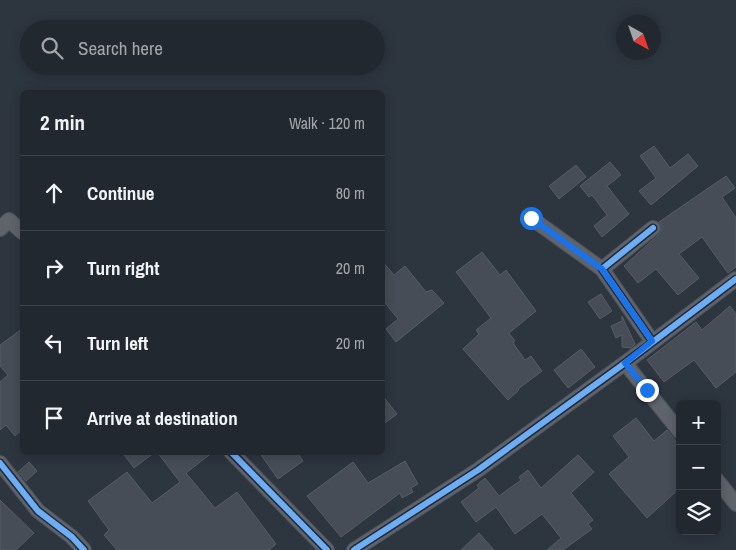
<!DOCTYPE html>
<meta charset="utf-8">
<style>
:root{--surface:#22282f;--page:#2a3037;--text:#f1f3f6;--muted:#a2a6aa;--line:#3f444b}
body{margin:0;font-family:"Archivo Narrow",sans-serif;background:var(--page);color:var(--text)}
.controls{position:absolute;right:15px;bottom:15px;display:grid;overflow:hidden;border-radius:8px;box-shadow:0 2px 12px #0003}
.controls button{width:45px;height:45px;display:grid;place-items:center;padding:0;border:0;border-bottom:1px solid var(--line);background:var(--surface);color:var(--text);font:25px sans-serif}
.compass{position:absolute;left:616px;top:15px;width:45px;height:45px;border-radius:50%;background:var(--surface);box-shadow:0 2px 12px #0003;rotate:140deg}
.stop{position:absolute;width:15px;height:15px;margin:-11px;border:4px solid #1a73e8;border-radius:50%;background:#fff}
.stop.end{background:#1a73e8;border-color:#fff;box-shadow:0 1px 5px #0008}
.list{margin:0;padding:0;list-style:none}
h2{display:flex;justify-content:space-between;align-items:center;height:65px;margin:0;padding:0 20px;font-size:21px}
h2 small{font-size:16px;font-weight:400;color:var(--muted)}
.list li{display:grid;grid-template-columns:32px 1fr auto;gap:15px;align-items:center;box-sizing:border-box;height:75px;padding:0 20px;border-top:1px solid var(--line)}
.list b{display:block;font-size:19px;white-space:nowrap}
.list em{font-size:16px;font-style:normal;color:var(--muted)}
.icon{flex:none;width:28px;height:28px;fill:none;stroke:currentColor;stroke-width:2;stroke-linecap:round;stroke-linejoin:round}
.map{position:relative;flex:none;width:736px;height:550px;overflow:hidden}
.search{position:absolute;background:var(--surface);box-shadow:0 2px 12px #0003;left:20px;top:20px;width:365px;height:55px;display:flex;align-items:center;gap:12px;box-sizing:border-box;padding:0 18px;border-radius:28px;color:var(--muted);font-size:19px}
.panel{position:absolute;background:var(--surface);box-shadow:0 2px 12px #0003;left:20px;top:90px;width:365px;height:365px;border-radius:8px}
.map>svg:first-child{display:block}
</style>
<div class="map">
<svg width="736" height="550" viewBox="0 0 736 550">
<rect width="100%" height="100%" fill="#2d353f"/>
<g fill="#464d56" stroke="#555c66">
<path d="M654,146L670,168L688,154L698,166L651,205L639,191L656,178L640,156Z"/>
<path d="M610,162L621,175L607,186L629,214L602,237L594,226L607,215L592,195L589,197L580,186Z"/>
<path d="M576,165L586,177L559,199L549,186Z"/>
<path d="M726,176L735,188L722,197L736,218V267L728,273L702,237L679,254L699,278L678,295L656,269L638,283L624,266L659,234L662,227L659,222Z"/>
<path d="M482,252L500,275L506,270L536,311L509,333L515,341L513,343L525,360L531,356L542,371L518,389L519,390L508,400L463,349L479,334L476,330L491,318L456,272Z"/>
<path d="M382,261L394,275L405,266L426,292L432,290L444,303L396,342L386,329L398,319L382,299Z"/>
<path d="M601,294L612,311L600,319L588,302Z"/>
<path d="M730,306L736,314V372L716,388L694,360L664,382L647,360L696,322L702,330Z"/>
<path d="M622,316L635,344L631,348L622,347V335L616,338L611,326L622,321Z"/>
<path d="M22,329V430L15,436L6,425L0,430V382L8,375L0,366V345Z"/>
<path d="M581,349L595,367L568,388L554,370Z"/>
<path d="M382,395L397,414L382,425Z"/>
<path d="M636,418L654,441L667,430L680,446V488L647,518L609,474L629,457L613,436Z"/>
<path d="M122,452H155L134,468Z"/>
<path d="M157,452H213L186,473L215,508L237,492L276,544L269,550H117L104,535L109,530L88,501L127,472L152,503L180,482Z"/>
<path d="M259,452H297L303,461L278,479Z"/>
<path d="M578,455L594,472L571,493L593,520L588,524L592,529L563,550H547L561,538L542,514L515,534L496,507L476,522L461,502L479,488L477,485L485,478L499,496L521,480L519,477L528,470L541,488Z"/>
<path d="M405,461L418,484L411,488L413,492L402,498L400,493L341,537L307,496L353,462L368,483Z"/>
<path d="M29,462L37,471L26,481L18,472Z"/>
<path d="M0,500L34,533L16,550H0Z"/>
<path d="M479,533L494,550H461Z"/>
</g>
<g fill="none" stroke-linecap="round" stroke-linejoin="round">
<g stroke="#4c5159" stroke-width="16">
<g id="street">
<path d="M531,218L602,269"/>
<path d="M0,229L9,220L22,232"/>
<path d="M652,341L602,269L653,228"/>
<path d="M625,363L680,432"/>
<path d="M231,452L327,550"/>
<path d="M0,463L38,511L72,537L84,550"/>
<path d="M717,480L736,504"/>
<path d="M354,550L478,470L625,363L736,279"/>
</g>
</g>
<use href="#street" stroke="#5e636c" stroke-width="14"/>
<g stroke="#1e2a3c" stroke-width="9">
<g id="cycleway">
<path d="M652,341L602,269L653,228"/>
<path d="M231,452L327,550"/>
<path d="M0,463L38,511L72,537L84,550"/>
<path d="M354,550L478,470L625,363L736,279"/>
</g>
</g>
<use href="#cycleway" stroke="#6dadf4" stroke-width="6"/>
</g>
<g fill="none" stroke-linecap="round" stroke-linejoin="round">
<path stroke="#1a73e8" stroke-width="6" d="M531,218L602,269L652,341L625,363L647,390"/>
</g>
</svg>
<div class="controls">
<button>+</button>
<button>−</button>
<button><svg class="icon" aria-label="layers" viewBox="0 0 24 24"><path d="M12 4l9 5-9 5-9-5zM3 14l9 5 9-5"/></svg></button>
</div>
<svg class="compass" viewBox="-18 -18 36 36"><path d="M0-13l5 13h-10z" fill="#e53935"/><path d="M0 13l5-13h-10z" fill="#a2a6aa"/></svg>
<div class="stop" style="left:531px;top:218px"></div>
<div class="stop end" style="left:647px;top:390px"></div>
<div class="search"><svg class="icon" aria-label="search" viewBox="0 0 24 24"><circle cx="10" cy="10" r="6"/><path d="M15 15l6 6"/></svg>Search here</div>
<section class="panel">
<h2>2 min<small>Walk · 120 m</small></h2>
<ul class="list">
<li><svg class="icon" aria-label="ahead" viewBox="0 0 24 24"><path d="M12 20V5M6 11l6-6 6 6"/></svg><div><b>Continue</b></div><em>80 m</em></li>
<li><svg class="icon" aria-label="right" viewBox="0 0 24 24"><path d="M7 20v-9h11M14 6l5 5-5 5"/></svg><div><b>Turn right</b></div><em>20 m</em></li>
<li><svg class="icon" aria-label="left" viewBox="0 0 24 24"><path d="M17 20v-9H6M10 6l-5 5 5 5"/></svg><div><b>Turn left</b></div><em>20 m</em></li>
<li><svg class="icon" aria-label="arrive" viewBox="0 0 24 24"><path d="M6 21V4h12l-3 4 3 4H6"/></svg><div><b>Arrive at destination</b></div></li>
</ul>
</section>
</div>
